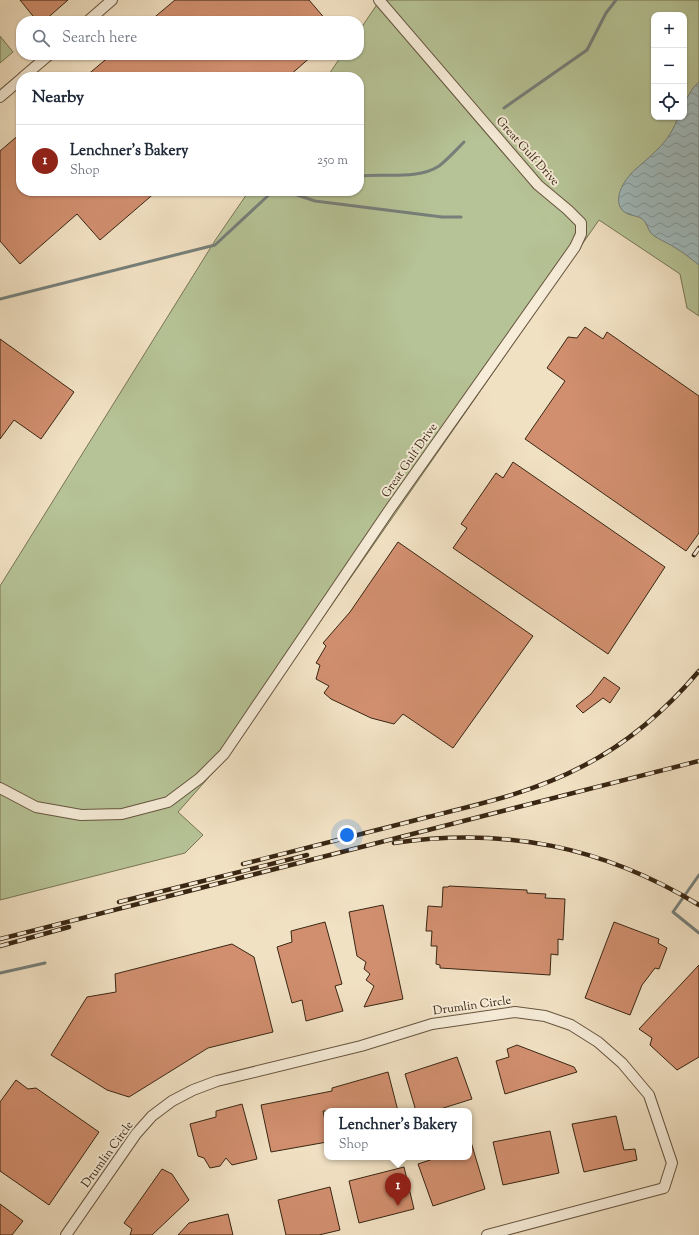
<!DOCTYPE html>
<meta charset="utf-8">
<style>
:root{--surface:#fff;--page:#f6f6f7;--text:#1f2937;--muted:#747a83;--line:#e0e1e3;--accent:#8f2418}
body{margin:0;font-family:"Sorts Mill Goudy",serif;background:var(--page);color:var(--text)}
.controls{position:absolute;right:12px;top:12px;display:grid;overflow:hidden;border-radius:8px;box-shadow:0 1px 3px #0004}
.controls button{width:36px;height:36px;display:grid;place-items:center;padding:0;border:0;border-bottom:1px solid var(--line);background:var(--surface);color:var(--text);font:20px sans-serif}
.you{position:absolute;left:347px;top:835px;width:14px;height:14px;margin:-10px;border:3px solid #fff;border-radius:50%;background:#1a73e8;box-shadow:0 0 0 6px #1a73e833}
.badge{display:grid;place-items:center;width:26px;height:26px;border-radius:50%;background:var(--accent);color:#fff;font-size:13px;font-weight:700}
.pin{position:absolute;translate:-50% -33px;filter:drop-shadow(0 1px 2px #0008)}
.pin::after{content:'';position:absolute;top:21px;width:14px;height:12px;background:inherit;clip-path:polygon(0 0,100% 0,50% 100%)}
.popup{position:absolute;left:324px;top:1108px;width:148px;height:52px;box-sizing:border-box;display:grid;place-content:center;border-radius:8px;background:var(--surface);filter:drop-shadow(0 1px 3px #0005);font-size:13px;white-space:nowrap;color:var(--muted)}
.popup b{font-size:15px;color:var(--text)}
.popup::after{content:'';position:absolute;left:50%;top:100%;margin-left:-8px;border:8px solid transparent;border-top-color:var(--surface)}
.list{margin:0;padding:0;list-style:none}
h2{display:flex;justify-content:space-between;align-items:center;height:52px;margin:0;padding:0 16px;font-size:17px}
h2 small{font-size:13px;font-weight:400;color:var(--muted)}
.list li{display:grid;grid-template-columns:26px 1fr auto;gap:12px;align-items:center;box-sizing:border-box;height:72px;padding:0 16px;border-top:1px solid var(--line)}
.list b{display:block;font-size:15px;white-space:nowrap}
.list p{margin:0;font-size:13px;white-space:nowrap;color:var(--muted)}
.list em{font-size:13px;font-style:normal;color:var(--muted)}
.icon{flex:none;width:22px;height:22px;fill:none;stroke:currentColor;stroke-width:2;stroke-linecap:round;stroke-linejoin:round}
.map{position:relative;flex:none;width:699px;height:1235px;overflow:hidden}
.search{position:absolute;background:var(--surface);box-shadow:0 1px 3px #0004;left:16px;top:16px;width:348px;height:44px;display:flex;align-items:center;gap:10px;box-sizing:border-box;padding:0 14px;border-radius:16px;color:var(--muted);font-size:15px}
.panel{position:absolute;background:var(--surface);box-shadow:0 1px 3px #0004;left:16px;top:72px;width:348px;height:124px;border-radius:16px}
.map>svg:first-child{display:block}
</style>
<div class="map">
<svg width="699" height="1235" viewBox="0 0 699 1235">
<defs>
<pattern id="water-waves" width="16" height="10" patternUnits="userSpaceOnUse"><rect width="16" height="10" fill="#9fbbbe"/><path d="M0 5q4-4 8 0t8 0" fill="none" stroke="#839899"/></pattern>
</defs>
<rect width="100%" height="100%" fill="#f1e1c3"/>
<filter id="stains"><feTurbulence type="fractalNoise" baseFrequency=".005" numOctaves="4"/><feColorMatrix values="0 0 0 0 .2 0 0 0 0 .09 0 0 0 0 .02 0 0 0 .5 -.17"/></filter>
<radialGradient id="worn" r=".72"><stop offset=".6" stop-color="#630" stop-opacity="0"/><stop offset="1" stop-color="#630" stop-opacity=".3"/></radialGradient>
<g fill="#b6c396" stroke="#787454" fill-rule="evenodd">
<path d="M380,0H699V316L687,308L680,274L599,220L224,760L178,812L203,835L185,853L0,900V586L216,239L249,191H359V77H327L342,55H359V31ZM654,15H684V117H654Z"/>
<path d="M0,36L13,52L0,63Z"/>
</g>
<path fill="url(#water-waves)" stroke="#767f7a" d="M699,82V265C691,259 683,252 674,247C668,243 655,238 651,233C647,228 647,222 641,218C635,215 628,216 622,210C612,197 626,177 637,168C655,152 670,141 678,117H684V103L693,88Z"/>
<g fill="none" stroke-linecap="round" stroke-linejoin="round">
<g stroke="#767f7a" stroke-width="3">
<path d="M504,108L587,50L606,13L616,0"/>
<path d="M359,176C384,173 418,180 439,166C448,159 456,150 464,142"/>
<path d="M285,191L315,201L442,217H461"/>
<path d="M0,299L215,245L273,191"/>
<path d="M699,875L673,912L699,933"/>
<path d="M0,973L45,963"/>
</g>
</g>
<g fill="#d18f6f" stroke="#392613">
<path d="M20,0H68L44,21H37Z"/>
<path d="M175,0H309L327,21H150Z"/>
<path d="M111,55H313L288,77H85Z"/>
<path d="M21,133V191H157L100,240L77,214L20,264L0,241V151Z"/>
<path d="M585,327L603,339L607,332L699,396V533L686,551L525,439L565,381L547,368L568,337L577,338Z"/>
<path d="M0,339L74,392L41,439L14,420L0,439Z"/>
<path d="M513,462L665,567L608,654L453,548L467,528L461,524L496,473L503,478Z"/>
<path d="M398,542L533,636L453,748L403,714L394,724L371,718L331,699L324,693L329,686L316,679L320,665L316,663L326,646L323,643L350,612Z"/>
<path d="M604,677L620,688L610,703L603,698L583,713L576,706L591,694Z"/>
<path d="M449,886L527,890V893L546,894L545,898L565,899L563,940L558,939V955L551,954L550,975L440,968V965L436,964L437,946H431L432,931H426L428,906L442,907L443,887H448Z"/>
<path d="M383,905L403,999L364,1007L374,986L366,980L370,974L364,969L366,962L357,956L349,912Z"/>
<path d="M325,922L342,984L335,986L343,1011L306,1021L302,1000L292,1003L277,947L292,942L291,931Z"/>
<path d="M614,922L659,939L658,943L667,948L659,969L655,968L642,985L630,1015L585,998Z"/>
<path d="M232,944L254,957L273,1032L208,1048L129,1097L107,1090L51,1055L87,997L116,992L115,974Z"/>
<path d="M699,965V1057L677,1070L650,1045L652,1038L639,1029Z"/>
<path d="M517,1045L574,1067L577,1072L505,1094L496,1061L509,1057L507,1049Z"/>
<path d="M457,1057L472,1099L434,1111H416L405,1074Z"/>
<path d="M388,1072L398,1111H323L327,1130V1142L271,1152L261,1105L332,1091V1088Z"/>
<path d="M16,1080L28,1089L36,1088L99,1132L49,1205L0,1171V1102Z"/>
<path d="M242,1104L257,1159L232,1165L226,1158L220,1166L210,1168L204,1158L198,1156L190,1124L216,1117V1111Z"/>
<path d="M616,1116L624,1150L635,1149L637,1160L584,1172L572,1124Z"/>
<path d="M550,1131L559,1173L503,1185L493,1142Z"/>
<path d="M469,1142H471L485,1189L433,1206L418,1164L439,1157H469Z"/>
<path d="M404,1167L414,1209L359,1223L349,1181Z"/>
<path d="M162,1169L172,1174L189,1200L152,1235H130L132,1229L124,1223Z"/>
<path d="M330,1187L340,1230L319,1235H286L278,1200Z"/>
<path d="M0,1204L23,1221L12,1235H0Z"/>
<path d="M228,1214L233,1235H178L189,1223Z"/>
</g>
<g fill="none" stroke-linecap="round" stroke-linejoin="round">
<g stroke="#67553f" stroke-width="12">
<g id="street">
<path d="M88,21L112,0"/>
<path d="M23,77L49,55"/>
<path d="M0,97L21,79"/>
<path d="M0,788L36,807L81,815L122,814L168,802L200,778L224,754L390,509L575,247L581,234V223L568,210L538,185L379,0"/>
<path d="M66,1235L136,1134L152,1116L172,1101L193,1090L217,1081L361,1046L432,1024L515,1012L545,1016L571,1025L598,1042L622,1063L649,1095L672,1163L664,1188L487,1235"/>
</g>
</g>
<use href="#street" stroke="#f6ecd8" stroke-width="10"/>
<g stroke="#392613" stroke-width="4.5">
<g id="rail">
<path d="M694,555L699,548"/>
<path d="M394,843C505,827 602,846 699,905"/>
<path d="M243,864C305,848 367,833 428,817C481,804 534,792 583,766C628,743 666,710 699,671"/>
<path d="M119,902L307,855"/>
<path d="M0,939L699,761"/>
<path d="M0,946L69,927"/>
</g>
</g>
<use href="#rail" stroke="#f6ecd8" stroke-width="3" stroke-dasharray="9" stroke-linecap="butt"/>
</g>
<g text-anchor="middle" stroke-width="4" stroke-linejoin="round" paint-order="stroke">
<g font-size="12" fill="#392613" stroke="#f6ecd8">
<text transform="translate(528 151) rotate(48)" y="4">Great Gulf Drive</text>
<text transform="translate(409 460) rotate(-55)" y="4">Great Gulf Drive</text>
<text transform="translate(472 1005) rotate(-8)" y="4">Drumlin Circle</text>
<text transform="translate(107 1154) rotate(-54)" y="4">Drumlin Circle</text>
</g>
</g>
<rect width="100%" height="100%" filter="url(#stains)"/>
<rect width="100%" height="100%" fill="url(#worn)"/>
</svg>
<div class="controls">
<button>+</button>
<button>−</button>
<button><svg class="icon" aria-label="locate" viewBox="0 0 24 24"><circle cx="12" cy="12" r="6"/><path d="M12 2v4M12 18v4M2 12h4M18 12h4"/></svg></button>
</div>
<div class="you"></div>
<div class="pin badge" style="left:398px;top:1206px">1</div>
<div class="popup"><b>Lenchner's Bakery</b>Shop</div>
<div class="search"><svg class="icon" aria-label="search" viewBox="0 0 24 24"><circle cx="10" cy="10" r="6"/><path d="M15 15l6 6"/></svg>Search here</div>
<section class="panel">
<h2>Nearby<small></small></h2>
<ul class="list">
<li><span class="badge">1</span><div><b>Lenchner's Bakery</b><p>Shop</p></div><em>250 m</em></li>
</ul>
</section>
</div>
